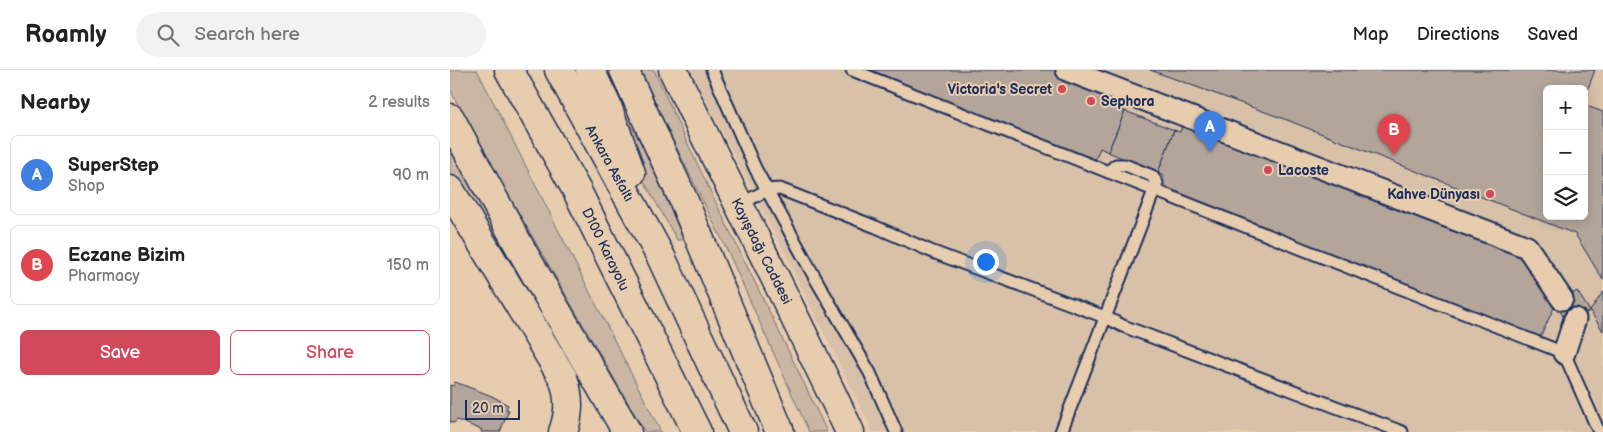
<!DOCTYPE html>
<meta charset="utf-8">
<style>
:root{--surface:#fff;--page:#f2f2f2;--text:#222;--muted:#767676;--line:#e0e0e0;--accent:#d1495b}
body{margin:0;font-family:"Balsamiq Sans",sans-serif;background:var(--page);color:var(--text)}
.controls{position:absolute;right:15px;top:15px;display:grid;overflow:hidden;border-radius:8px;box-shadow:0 2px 12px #0003}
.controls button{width:45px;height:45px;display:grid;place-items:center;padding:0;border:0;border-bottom:1px solid var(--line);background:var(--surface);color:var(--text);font:25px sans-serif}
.scale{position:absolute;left:15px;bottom:12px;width:55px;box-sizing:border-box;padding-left:5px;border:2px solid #1b2f5e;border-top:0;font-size:14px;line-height:18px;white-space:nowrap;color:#1b2f5e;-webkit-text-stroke:4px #e7cdae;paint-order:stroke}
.you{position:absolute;left:535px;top:191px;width:18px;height:18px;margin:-12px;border:4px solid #fff;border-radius:50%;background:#1a73e8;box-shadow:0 0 0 8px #1a73e833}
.badge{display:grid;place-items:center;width:32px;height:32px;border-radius:50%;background:var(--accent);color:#fff;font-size:16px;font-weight:700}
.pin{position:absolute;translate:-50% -41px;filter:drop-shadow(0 1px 2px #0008)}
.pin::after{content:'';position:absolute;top:26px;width:18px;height:15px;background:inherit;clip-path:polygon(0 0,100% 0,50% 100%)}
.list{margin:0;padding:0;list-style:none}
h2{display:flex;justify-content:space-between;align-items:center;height:65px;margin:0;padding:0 20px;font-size:21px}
h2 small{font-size:16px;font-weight:400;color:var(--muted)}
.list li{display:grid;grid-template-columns:32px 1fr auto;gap:15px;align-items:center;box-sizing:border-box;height:80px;margin:0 10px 10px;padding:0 10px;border:1px solid var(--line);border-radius:8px}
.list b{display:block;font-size:19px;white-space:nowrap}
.list p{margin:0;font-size:16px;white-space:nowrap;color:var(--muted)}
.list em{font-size:16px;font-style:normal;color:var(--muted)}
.actions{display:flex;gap:10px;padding:15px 20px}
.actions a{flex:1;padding:11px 0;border:1px solid var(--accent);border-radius:8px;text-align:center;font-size:18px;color:var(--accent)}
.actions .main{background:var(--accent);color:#fff}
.icon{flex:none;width:28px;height:28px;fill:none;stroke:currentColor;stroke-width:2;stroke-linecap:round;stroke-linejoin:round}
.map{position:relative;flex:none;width:1153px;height:362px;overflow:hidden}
header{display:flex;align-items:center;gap:30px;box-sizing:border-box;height:70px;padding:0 25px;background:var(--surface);border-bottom:1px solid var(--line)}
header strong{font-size:24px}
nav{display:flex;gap:28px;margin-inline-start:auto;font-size:18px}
.search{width:350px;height:45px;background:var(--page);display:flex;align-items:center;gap:12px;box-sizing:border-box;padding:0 18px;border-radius:28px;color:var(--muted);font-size:19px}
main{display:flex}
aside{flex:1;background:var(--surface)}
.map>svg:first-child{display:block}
</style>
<header>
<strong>Roamly</strong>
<div class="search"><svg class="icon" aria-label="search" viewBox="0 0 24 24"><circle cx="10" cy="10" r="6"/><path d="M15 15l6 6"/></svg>Search here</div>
<nav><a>Map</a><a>Directions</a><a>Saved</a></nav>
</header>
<main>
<aside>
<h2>Nearby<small>2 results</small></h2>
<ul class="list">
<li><span class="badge" style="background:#3f7fe0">A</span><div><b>SuperStep</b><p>Shop</p></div><em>90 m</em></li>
<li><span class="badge" style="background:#e0444e">B</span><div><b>Eczane Bizim</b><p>Pharmacy</p></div><em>150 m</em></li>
</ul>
<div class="actions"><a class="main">Save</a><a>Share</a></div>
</aside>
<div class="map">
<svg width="1153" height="362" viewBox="0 0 1153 362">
<rect width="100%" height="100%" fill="#e7cdae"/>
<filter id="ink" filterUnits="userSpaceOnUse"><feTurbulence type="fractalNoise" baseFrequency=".02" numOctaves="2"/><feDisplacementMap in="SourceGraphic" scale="10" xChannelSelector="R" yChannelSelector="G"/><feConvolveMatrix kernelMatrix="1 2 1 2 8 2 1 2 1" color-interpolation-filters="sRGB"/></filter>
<g filter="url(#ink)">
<path fill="#d8c1a8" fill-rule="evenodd" d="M240,0H1153V362H423L336,186ZM1097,19H1134V146H1097Z"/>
<g fill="#cab6a2" stroke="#727280">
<path d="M0,0H27L211,362H195L22,62L0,19Z"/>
<path d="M191,0H204C258,122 321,241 377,362H359L279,184L217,58Z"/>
<path d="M168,26L176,46L197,85L232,166V170H227L186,97L166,27Z"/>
<path d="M0,74L67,203L105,267L101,270L33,162L0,103Z"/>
</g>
<g fill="#b4a59a" stroke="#1b2f5e">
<path d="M417,0H605L671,25L666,38L675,41L658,82L650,78L644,93Z"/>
<path d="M700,0H1145L1134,29V19H1097V146H1134V35L1153,42V210L1125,164L837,50Z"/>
<path d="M675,41L724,60L708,103L658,82Z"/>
<path d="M735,48L1073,181L1106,233L1090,268L709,119L714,105L708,103L724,60L730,62Z"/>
<path d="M1127,221L1140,241L1117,254L1106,233Z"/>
<path d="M1153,222V261L1140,241Z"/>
<path d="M5,312L42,326L58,335L56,339L59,340L50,362H31L32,360L7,350L4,353L0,352V315L3,316Z"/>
</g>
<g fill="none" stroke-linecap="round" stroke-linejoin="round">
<g stroke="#1b2f5e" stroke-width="15">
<g id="lane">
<path d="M262,0L305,98L364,206L420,303L446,362"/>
<path d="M402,0L1114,283L1149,362"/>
<path d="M289,135L317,120L330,119L426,157L483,182L655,247L673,256L952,362"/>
<path d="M611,362L707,113L702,106L675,95H666L658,102"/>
</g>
</g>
<g stroke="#1b2f5e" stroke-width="25">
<g id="street">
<path d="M617,0L1077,177L1112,229"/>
<path d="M1114,283L1125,249"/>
</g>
</g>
<g stroke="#1b2f5e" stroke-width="31">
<path id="primary" d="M223,0C281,122 343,240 400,362"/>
</g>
<g stroke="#1b2f5e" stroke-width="31">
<g id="highway">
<path d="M59,0L126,119L247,362"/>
<path d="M109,0L211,187L293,362"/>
<path d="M140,0L157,36L181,103"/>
<path d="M174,0L233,129L330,362"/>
<path d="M0,48L72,181L177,362"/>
<path d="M0,120L113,308C120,327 120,343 113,362"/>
</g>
</g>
<use href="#lane" stroke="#e7cdae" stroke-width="11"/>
<use href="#street" stroke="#e7cdae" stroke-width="21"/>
<use href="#primary" stroke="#e7cdae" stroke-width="28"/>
<use href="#highway" stroke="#e7cdae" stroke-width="28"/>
</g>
</g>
<g fill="#d1495b" stroke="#e7cdae" stroke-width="2">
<circle cx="612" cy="19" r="5"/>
<circle cx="641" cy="31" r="5"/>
<circle cx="818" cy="100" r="5"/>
<circle cx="1040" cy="124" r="5"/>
</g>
<g text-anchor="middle" stroke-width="4" stroke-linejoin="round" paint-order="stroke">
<g font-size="14" font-weight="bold" fill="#1b2f5e" stroke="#e7cdae" text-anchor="end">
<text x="602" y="24">Victoria's Secret</text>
<text x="651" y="36" text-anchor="start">Sephora</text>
<text x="828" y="105" text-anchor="start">Lacoste</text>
<text x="1030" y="129">Kahve Dünyası</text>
</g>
<g font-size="14" fill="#1b2f5e" stroke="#e7cdae">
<text transform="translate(160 93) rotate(61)" y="5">Ankara Asfaltı</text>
<text transform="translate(156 179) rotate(64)" y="5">D100 Karayolu</text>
<text transform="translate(312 181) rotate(63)" y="5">Kayışdağı Caddesi</text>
</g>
</g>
</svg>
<div class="controls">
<button>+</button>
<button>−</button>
<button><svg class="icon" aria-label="layers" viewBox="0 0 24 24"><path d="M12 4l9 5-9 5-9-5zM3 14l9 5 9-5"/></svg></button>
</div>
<div class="scale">20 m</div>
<div class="you"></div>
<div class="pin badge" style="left:760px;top:82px;background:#3f7fe0">A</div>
<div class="pin badge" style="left:944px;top:85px;background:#e0444e">B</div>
</div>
</main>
